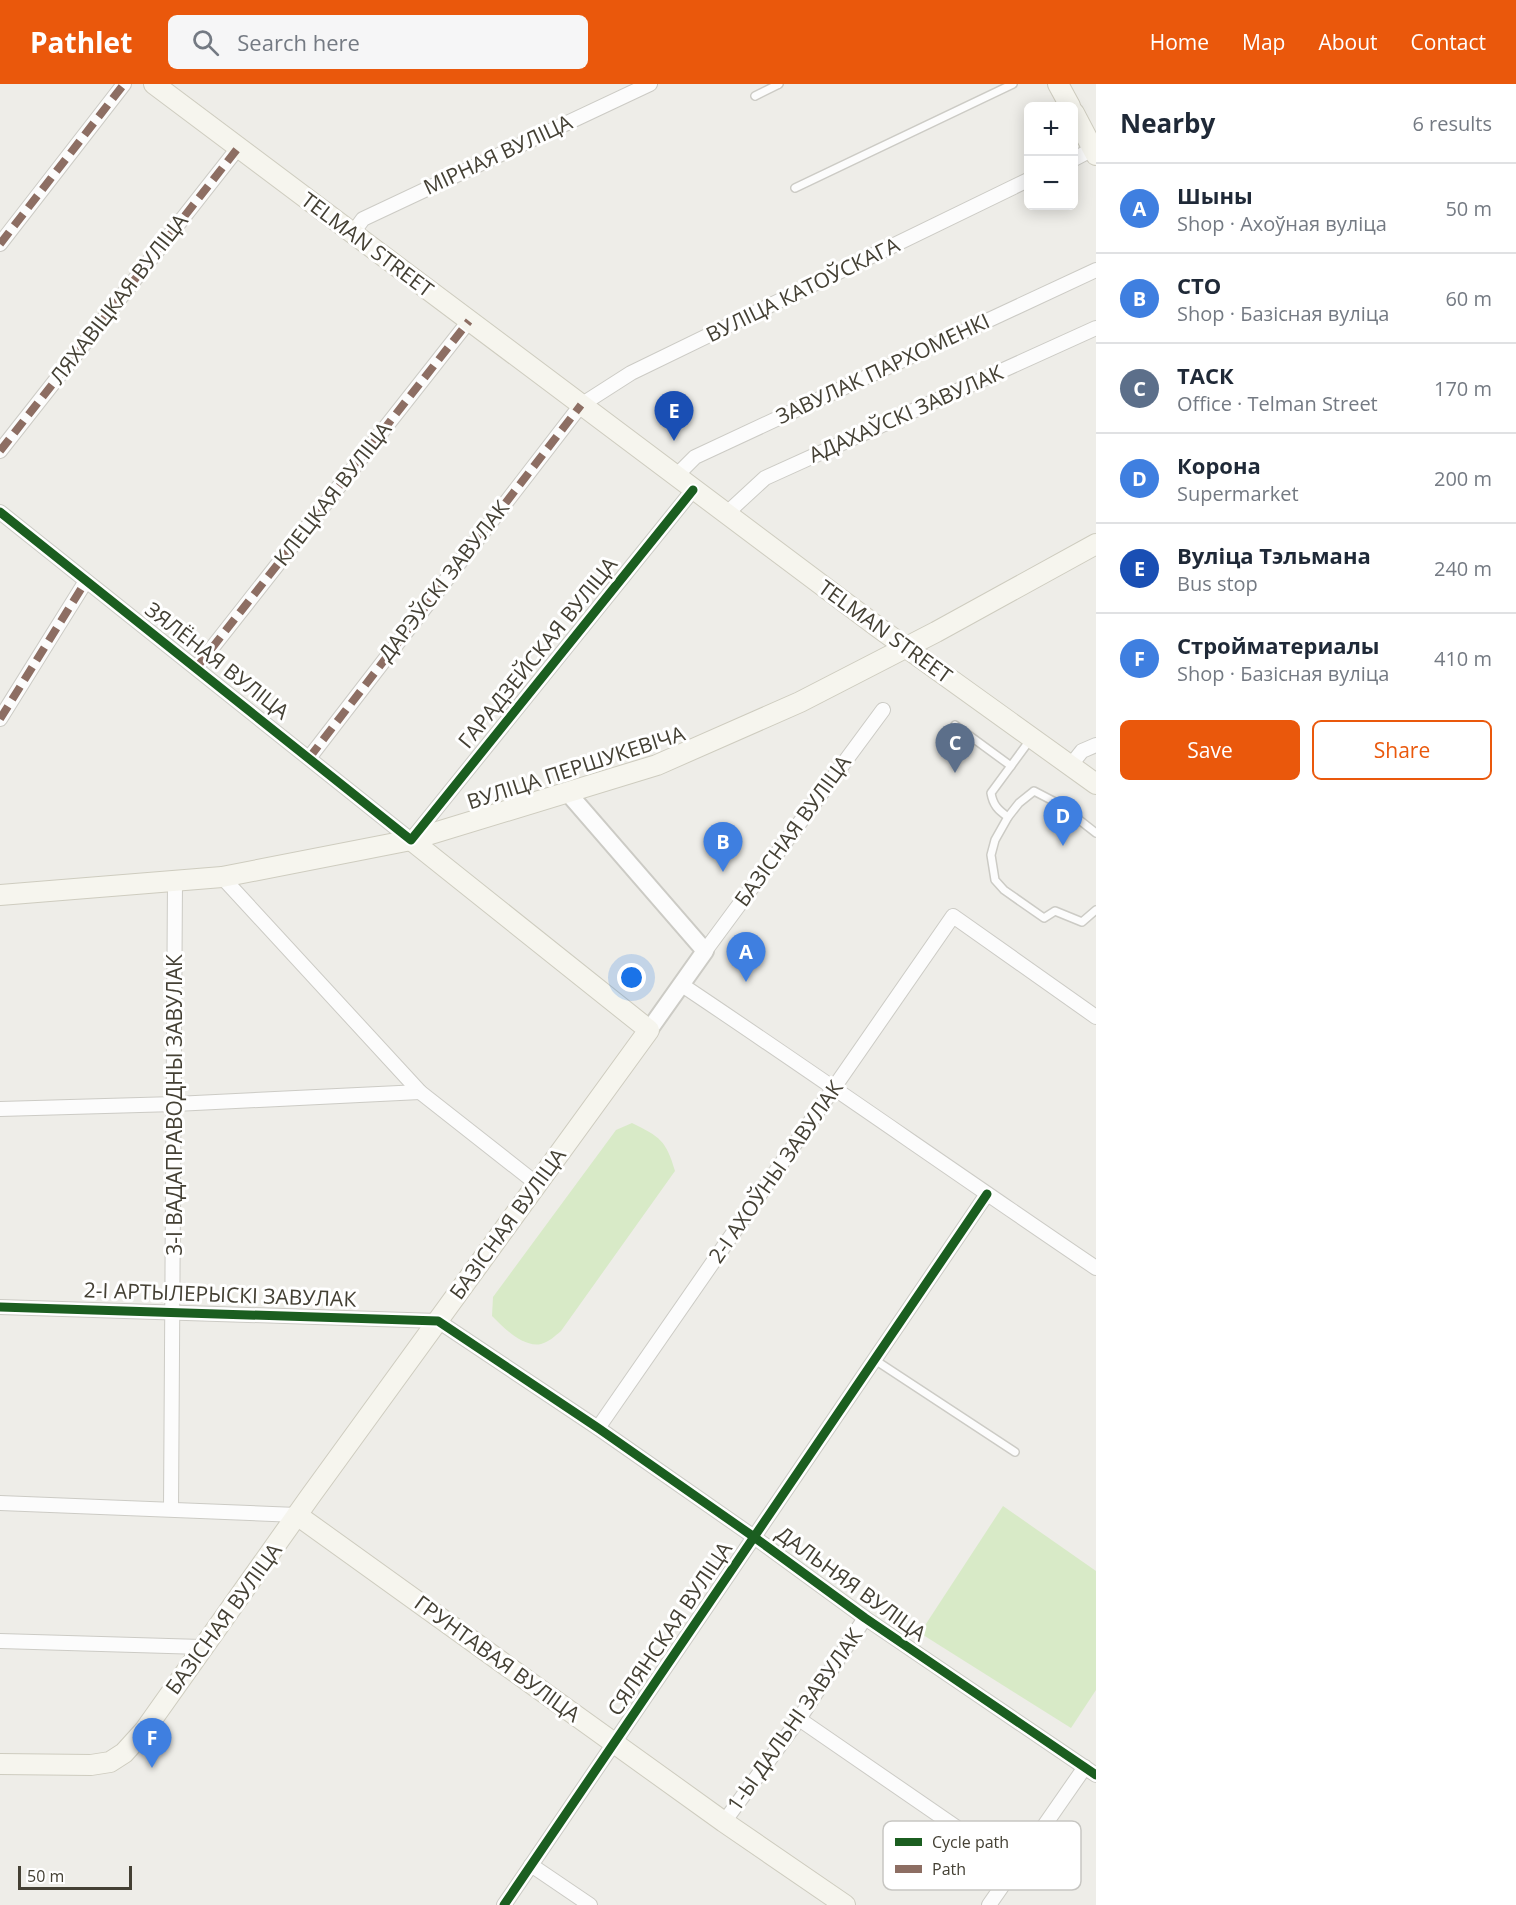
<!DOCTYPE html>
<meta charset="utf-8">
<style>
:root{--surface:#fff;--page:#f6f6f7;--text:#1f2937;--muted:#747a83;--line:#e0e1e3;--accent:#ea580c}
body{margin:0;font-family:"Open Sans",sans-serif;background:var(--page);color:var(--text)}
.controls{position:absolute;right:18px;top:18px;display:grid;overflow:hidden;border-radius:9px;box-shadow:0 3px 15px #0003}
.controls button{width:54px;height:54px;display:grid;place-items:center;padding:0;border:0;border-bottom:2px solid var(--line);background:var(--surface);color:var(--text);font:30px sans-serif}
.scale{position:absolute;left:18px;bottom:15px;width:114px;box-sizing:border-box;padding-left:6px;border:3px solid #444034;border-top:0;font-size:16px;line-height:21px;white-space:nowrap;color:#444034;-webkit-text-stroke:4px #fff;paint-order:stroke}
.you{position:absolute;left:632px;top:894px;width:21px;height:21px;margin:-15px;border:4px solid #fff;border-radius:50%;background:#1a73e8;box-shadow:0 0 0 9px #1a73e833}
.badge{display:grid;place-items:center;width:39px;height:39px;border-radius:50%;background:var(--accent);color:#fff;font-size:20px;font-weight:700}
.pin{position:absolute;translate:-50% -50px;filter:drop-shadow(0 2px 3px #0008)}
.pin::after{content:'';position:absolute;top:32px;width:21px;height:18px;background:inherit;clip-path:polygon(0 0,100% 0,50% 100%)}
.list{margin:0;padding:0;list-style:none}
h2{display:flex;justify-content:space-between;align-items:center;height:78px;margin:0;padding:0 24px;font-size:26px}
h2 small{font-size:20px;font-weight:400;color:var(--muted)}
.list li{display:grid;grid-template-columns:39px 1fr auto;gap:18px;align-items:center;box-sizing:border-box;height:90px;padding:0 24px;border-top:2px solid var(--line)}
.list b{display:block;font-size:22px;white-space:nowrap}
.list p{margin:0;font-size:20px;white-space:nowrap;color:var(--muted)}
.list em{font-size:20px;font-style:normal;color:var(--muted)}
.actions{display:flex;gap:12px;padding:18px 24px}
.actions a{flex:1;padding:14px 0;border:2px solid var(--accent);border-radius:9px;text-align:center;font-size:21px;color:var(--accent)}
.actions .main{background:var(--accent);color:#fff}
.icon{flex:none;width:33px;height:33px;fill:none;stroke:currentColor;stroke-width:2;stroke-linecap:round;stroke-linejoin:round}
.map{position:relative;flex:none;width:1096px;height:1821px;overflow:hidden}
header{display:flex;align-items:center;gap:36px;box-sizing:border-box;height:84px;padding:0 30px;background:var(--accent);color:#fff}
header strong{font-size:28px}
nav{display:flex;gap:33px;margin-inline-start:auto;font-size:21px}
.search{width:420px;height:54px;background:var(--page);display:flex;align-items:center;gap:15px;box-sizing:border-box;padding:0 21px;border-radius:9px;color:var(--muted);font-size:22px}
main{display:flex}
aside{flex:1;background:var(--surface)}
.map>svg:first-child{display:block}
</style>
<header>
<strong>Pathlet</strong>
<div class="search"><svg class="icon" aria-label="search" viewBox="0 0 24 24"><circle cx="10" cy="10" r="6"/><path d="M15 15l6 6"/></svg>Search here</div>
<nav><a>Home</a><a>Map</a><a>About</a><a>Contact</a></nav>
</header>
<main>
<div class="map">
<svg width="1096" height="1821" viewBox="0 0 1096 1821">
<rect width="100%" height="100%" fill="#eeede8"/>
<g fill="#d8eac7">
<path d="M632,1039C660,1053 666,1056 675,1087L561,1247C555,1252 549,1258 541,1260C523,1264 503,1243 492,1232L493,1213L616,1046Z"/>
<path d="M1003,1422L1096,1487V1606L1071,1644L920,1549Z"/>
</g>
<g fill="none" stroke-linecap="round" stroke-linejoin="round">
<g stroke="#cccbc5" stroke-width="10">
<g id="service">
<path d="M755,12L779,0"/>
<path d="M795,104L1013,0"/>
<path d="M955,641L1011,682"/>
<path d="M1008,733C998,726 993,721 991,709L1030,656"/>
<path d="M1096,749L1059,720L1034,707L1019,719L1008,733L995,756L991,771L995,796L1004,806L1044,834L1055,827L1082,838L1096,826"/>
<path d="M875,1276L1015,1368"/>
</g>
</g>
<g stroke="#cccbc5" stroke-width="16">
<g id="minor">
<path d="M1074,75L1093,65"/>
<path d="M352,150L363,135L650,0"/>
<path d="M0,160L124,0"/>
<path d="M0,367L238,64"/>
<path d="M676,392L695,373L1096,186"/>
<path d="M0,428L411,756L693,406"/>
<path d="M726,430L765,394L1096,244"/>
<path d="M197,583L469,237"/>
<path d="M0,635L86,497"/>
<path d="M309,674L581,321L631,289L1028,96"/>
<path d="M1070,682L1082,667L1096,661"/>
<path d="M222,793L420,1008L537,1100"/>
<path d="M705,867L883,626"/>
<path d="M682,901C821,994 957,1090 1096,1184"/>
<path d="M0,1025L175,1020L420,1008"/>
<path d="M0,1223L438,1237L598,1344L754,1453L865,1534L1096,1691"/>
<path d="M598,1344L953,832L1096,933"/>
<path d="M0,1419L297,1431"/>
<path d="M171,1425L175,797"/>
<path d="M0,1557L202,1563"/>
<path d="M799,1635L1014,1783"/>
<path d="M724,1738L799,1635L865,1534"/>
<path d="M531,1781L590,1821"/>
<path d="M504,1821L987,1110"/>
<path d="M989,1821L1085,1683"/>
</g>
</g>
<g stroke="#cccbc5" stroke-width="20">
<path id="tertiary" d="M568,709L705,867L649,946"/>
</g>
<g stroke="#ceccbf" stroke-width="22">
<g id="secondary">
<path d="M154,0L879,544L1096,700"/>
<path d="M1058,0L1070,22"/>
<path d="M1074,29L1096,71"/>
<path d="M0,811L222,793L411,756L657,681L800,618L936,548L1096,460"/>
<path d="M297,1431L724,1738L845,1821"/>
<path d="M0,1680L91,1681L110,1678L124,1669L144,1647L309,1414L649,946L411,756"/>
</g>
</g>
<use href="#service" stroke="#fcfcfc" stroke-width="7"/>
<use href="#minor" stroke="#fcfcfc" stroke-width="14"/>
<use href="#tertiary" stroke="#fcfcfc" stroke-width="16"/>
<use href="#secondary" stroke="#f6f5ee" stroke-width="20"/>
<g stroke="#8d6e63" stroke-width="8" stroke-dasharray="15 8" stroke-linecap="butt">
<path d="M0,160L124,0"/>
<path d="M0,367L238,64"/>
<path d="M197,583L469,237"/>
<path d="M0,635L86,497"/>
<path d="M309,674L581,321"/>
</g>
<g stroke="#fff" stroke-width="13">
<g id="cycleway">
<path d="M0,428L411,756L693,406"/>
<path d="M0,1223L438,1237L598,1344L754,1453L865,1534L1096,1691"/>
<path d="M504,1821L987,1110"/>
</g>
</g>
<use href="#cycleway" stroke="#1b5e20" stroke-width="9"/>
</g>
<g text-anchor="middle" stroke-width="6" stroke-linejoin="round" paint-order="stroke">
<g font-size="21" fill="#444034" stroke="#fff">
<text transform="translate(498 71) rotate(-25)" y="7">МІРНАЯ ВУЛІЦА</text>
<text transform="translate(367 161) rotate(37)" y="7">TELMAN STREET</text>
<text transform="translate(803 206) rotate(-26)" y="7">ВУЛІЦА КАТОЎСКАГА</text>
<text transform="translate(119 215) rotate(-52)" y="7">ЛЯХАВІЦКАЯ ВУЛІЦА</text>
<text transform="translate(883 285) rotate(-25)" y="7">ЗАВУЛАК ПАРХОМЕНКІ</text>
<text transform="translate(906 330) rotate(-24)" y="7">АДАХАЎСКІ ЗАВУЛАК</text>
<text transform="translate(333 410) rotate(-52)" y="7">КЛЕЦКАЯ ВУЛІЦА</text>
<text transform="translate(444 497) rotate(-52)" y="7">ДАРЭЎСКІ ЗАВУЛАК</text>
<text transform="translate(885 548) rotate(36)" y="7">TELMAN STREET</text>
<text transform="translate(538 569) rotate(-51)" y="7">ГАРАДЗЕЙСКАЯ ВУЛІЦА</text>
<text transform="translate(217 577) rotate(38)" y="7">ЗЯЛЁНАЯ ВУЛІЦА</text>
<text transform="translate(576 684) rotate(-18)" y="7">ВУЛІЦА ПЕРШУКЕВІЧА</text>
<text transform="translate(793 747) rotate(-54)" y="7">БАЗІСНАЯ ВУЛІЦА</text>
<text transform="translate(175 1021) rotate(-90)" y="7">3-І ВАДАПРАВОДНЫ ЗАВУЛАК</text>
<text transform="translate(776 1088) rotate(-55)" y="7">2-І АХОЎНЫ ЗАВУЛАК</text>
<text transform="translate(508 1140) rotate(-54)" y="7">БАЗІСНАЯ ВУЛІЦА</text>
<text transform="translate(220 1211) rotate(2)" y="7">2-І АРТЫЛЕРЫСКІ ЗАВУЛАК</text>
<text transform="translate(851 1500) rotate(36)" y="7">ДАЛЬНЯЯ ВУЛІЦА</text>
<text transform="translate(224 1535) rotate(-54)" y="7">БАЗІСНАЯ ВУЛІЦА</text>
<text transform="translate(670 1545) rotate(-56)" y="7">СЯЛЯНСКАЯ ВУЛІЦА</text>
<text transform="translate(497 1575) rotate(36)" y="7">ГРУНТАВАЯ ВУЛІЦА</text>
<text transform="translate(795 1636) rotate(-55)" y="7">1-Ы ДАЛЬНІ ЗАВУЛАК</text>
</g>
</g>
<rect x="883" y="1737" width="198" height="69" rx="9" fill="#fff" stroke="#c7c6c2" stroke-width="1.5"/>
<rect x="895" y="1754" width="27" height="8" fill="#1b5e20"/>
<rect x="895" y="1781" width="27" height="8" fill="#8d6e63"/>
<g font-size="16" fill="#444034">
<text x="932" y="1764">Cycle path</text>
<text x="932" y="1791">Path</text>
</g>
</svg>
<div class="controls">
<button>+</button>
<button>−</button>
</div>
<div class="scale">50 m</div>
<div class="you"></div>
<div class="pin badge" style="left:746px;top:898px;background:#3f7fe0">A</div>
<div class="pin badge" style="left:723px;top:788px;background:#3f7fe0">B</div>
<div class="pin badge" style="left:955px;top:689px;background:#5c6f8a">C</div>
<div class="pin badge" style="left:1063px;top:762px;background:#3f7fe0">D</div>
<div class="pin badge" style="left:674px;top:357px;background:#1a4fb4">E</div>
<div class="pin badge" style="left:152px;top:1684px;background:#3f7fe0">F</div>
</div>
<aside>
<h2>Nearby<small>6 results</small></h2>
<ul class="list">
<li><span class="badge" style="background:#3f7fe0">A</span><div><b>Шыны</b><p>Shop · Ахоўная вуліца</p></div><em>50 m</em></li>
<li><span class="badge" style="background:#3f7fe0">B</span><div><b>СТО</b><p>Shop · Базісная вуліца</p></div><em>60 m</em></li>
<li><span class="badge" style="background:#5c6f8a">C</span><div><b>ТАСК</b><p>Office · Telman Street</p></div><em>170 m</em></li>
<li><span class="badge" style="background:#3f7fe0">D</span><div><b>Корона</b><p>Supermarket</p></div><em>200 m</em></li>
<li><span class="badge" style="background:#1a4fb4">E</span><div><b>Вуліца Тэльмана</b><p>Bus stop</p></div><em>240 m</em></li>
<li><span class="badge" style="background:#3f7fe0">F</span><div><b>Стройматериалы</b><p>Shop · Базісная вуліца</p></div><em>410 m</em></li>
</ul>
<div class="actions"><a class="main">Save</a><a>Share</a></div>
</aside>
</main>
